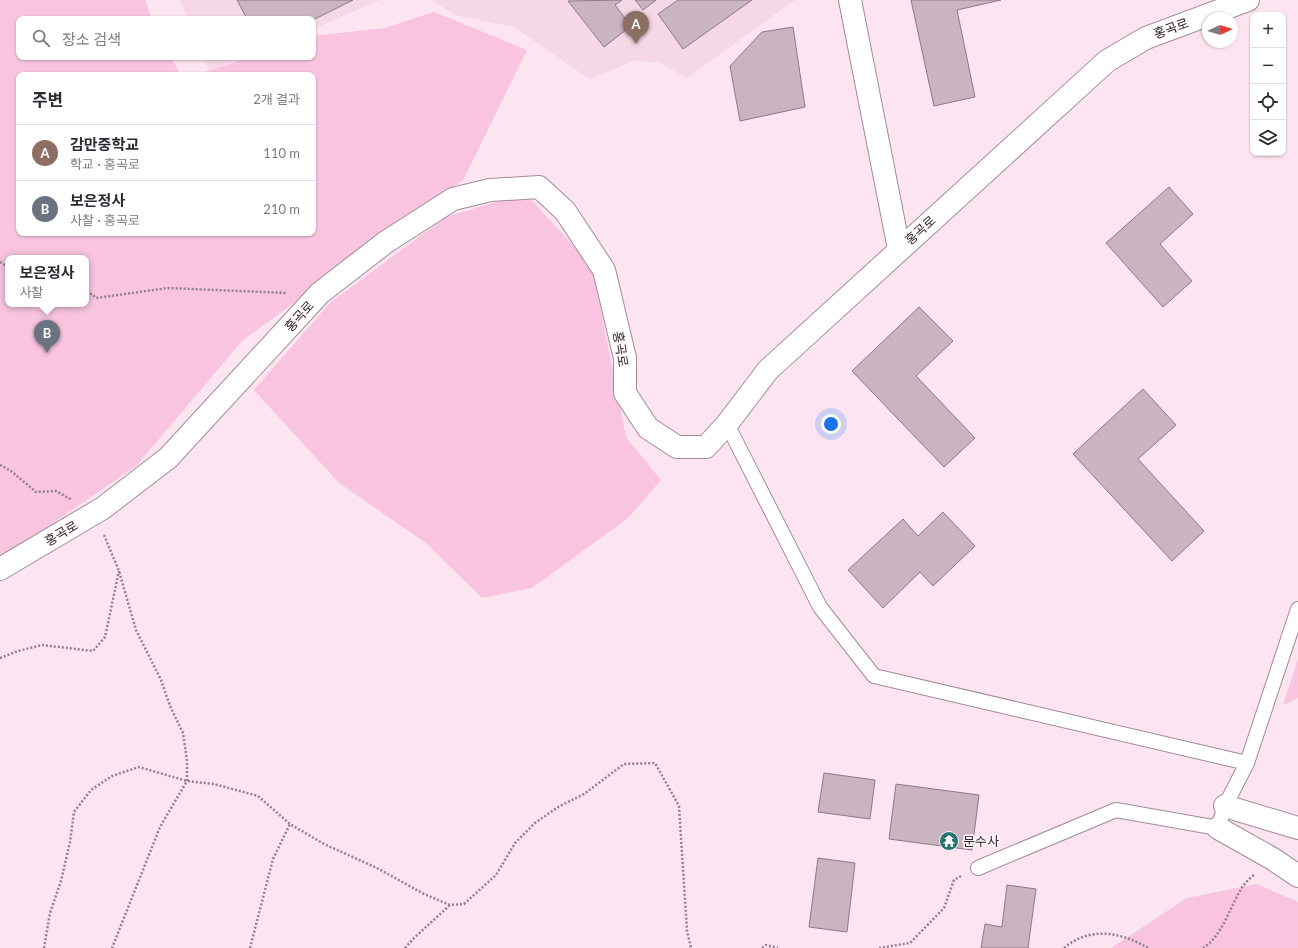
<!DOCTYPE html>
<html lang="ko">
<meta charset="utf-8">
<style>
:root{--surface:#fff;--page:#f7f7f7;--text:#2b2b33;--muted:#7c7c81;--line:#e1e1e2;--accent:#277273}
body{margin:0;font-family:Lato,"Noto Sans KR",sans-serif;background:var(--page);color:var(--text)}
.controls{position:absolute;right:12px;top:12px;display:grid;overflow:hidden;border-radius:8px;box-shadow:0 1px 3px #0004}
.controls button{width:36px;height:36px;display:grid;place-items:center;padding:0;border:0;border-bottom:1px solid var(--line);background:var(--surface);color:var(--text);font:20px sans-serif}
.compass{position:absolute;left:1202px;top:12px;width:36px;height:36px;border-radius:50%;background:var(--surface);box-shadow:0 1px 3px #0004;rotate:86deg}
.you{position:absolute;left:831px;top:424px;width:14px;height:14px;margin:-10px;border:3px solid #fff;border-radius:50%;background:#1a73e8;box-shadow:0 0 0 6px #1a73e833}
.badge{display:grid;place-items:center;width:26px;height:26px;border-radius:50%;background:var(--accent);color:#fff;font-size:13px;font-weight:700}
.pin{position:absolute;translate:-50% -33px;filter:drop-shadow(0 1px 2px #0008)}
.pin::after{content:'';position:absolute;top:21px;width:14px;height:12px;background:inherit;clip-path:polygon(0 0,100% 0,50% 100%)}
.popup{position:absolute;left:5px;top:255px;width:84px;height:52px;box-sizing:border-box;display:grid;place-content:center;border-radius:8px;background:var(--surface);filter:drop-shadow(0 1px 3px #0005);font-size:13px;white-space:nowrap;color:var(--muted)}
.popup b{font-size:15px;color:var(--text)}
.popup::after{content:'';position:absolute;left:50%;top:100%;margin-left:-8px;border:8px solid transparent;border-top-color:var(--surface)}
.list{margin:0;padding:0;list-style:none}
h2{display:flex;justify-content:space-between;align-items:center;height:52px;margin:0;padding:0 16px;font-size:17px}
h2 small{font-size:13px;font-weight:400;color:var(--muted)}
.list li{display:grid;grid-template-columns:26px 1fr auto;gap:12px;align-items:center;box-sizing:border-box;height:56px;padding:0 16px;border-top:1px solid var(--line)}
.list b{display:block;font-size:15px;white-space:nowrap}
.list p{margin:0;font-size:13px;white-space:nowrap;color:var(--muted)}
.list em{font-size:13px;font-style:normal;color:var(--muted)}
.icon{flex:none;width:22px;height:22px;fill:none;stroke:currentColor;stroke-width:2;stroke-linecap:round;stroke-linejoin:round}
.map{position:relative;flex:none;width:1298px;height:948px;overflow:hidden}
.search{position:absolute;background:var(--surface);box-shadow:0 1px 3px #0004;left:16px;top:16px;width:300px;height:44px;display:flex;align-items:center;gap:10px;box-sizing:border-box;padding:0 14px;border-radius:8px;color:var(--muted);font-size:15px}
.panel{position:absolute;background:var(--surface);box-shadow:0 1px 3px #0004;left:16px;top:72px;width:300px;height:164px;border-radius:8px}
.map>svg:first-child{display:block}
</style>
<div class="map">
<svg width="1298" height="948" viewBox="0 0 1298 948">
<rect width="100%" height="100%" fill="#fce5f0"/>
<g fill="#f6d7e6">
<path d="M180,0H380L313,29V19H187Z"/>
<path d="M431,0H795L687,78L660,63L637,60L589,79L514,27L455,15Z"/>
<path d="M203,57H244L209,71Z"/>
</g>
<g fill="#f8c4df" fill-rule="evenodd">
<path d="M0,0H145L152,19H19V57H171L181,75H19V233H313V75H196L250,57H313V36L385,28L434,12L527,50L463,180L243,340L136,466L18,547L0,554ZM8,258H86V304H8Z"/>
<path d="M525,193L592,266L626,437L661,480L628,518L532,588L482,598L426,543L339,483L254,390L330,303L446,217Z"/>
<path d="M1298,659V698L1283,705Z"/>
<path d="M1256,884L1298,902V948H1111L1187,898Z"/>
</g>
<g fill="#cab4bf" stroke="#8e7983">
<path d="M237,0H353L313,20L247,19Z"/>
<path d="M622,0L615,5L631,26L604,47L568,1Z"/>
<path d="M635,0H656L643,10Z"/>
<path d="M678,0H752L683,49L658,14Z"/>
<path d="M911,0H1001L957,10L975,97L934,106Z"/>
<path d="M793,27L805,107L740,121L730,66L762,32Z"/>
<path d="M1169,187L1193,214L1160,244L1192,281L1163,307L1106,243Z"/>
<path d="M919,307L953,341L916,376L975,438L944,467L852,371Z"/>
<path d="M1143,389L1176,425L1138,459L1204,531L1172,561L1073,454Z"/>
<path d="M943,512L975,546L933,586L920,572L883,608L848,570L903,519L918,536Z"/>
<path d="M824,773L875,780L870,819L818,812Z"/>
<path d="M896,784L979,795L972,850L889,839Z"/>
<path d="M818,858L855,863L847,932L809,927Z"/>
<path d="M1007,885L1036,889L1028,948H981L985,924L1002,927Z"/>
</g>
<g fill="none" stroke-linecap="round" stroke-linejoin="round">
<g stroke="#a18c97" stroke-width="16">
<g id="lane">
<path d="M727,424L820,607L874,676L1247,763"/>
<path d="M978,868L1116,810L1218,828L1225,806L1247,763L1298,609"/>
</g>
</g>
<g stroke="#a18c97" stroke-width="24">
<g id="street">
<path d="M850,0L899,249"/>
<path d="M1225,806L1298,828"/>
<path d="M1218,828L1273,859L1298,876"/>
</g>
</g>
<g stroke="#a18c97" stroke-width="24">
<path id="secondary" d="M0,569L103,508L168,458L320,293L386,242L453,199L490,190L539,187L565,211L604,270L625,358V393L648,428L677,447H706L727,424L768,370L1107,61L1146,38L1248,0"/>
</g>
<g stroke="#91828a" stroke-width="2.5" stroke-dasharray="2 2" stroke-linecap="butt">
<path d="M0,262L8,267"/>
<path d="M86,294H92L96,298L168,288L287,293"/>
<path d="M0,465L11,471L36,492L56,491L72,500"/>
<path d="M104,535L119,571L136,630L161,680L170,706L183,733L187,761V781L160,827L112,948"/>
<path d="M0,658L18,651L42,645L93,651L105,637L119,571"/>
<path d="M44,948L50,913L61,881L70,842L74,812L91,790L112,776L139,767L187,781L214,784L258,796L290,824L324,844L377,868L424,894L450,905L464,904L496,875L515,843L535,823L558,807L584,794L624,764L655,763L679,806L687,931L691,948"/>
<path d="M250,948L273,859L290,824"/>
<path d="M405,948L414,938L450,905"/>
<path d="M762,948L766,945L778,948"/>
<path d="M879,948L910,943L944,908L954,880L961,876"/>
<path d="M1064,948C1090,926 1121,932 1148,948"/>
<path d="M1203,948C1222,937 1231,904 1243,886C1246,882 1250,878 1254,875"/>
</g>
<use href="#lane" stroke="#fff" stroke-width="14"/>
<use href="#street" stroke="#fff" stroke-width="22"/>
<use href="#secondary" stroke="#fff" stroke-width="22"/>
</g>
<defs>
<g id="temple-disc" transform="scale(1)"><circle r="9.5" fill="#277273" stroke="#fcf8fa"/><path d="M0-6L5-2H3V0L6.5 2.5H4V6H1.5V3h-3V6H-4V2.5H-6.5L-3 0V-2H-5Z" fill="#fff"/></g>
</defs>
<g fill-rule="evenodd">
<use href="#temple-disc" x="949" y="841"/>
</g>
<g text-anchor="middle" stroke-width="3" stroke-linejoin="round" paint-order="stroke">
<g font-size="13" fill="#2f262b" stroke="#fcf8fa">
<text transform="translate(1171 28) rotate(-20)" y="5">홍곡로</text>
<text transform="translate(920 230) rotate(-42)" y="5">홍곡로</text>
<text transform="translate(299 316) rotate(-48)" y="5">홍곡로</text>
<text transform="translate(621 349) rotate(81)" y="5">홍곡로</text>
<text transform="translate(61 533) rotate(-31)" y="5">홍곡로</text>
</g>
<g font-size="13" fill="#2f262b" stroke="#fcf8fa" text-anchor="start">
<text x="963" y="846">문수사</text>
</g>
</g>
</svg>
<div class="controls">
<button>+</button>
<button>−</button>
<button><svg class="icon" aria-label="locate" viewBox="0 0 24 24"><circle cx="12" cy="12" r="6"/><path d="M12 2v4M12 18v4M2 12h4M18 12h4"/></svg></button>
<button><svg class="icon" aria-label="layers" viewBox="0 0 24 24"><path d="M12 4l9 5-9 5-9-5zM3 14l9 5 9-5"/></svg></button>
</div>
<svg class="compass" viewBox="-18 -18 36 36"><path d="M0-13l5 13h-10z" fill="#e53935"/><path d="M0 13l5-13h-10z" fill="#7c7c81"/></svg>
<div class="you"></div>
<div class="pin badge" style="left:636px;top:44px;background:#8d6e63">A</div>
<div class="pin badge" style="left:47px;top:353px;background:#6b7280">B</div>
<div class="popup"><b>보은정사</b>사찰</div>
<div class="search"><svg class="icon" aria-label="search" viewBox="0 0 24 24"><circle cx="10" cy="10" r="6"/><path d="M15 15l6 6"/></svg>장소 검색</div>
<section class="panel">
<h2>주변<small>2개 결과</small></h2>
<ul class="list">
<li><span class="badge" style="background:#8d6e63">A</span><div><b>감만중학교</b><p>학교 · 홍곡로</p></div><em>110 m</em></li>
<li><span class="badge" style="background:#6b7280">B</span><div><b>보은정사</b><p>사찰 · 홍곡로</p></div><em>210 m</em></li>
</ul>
</section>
</div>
